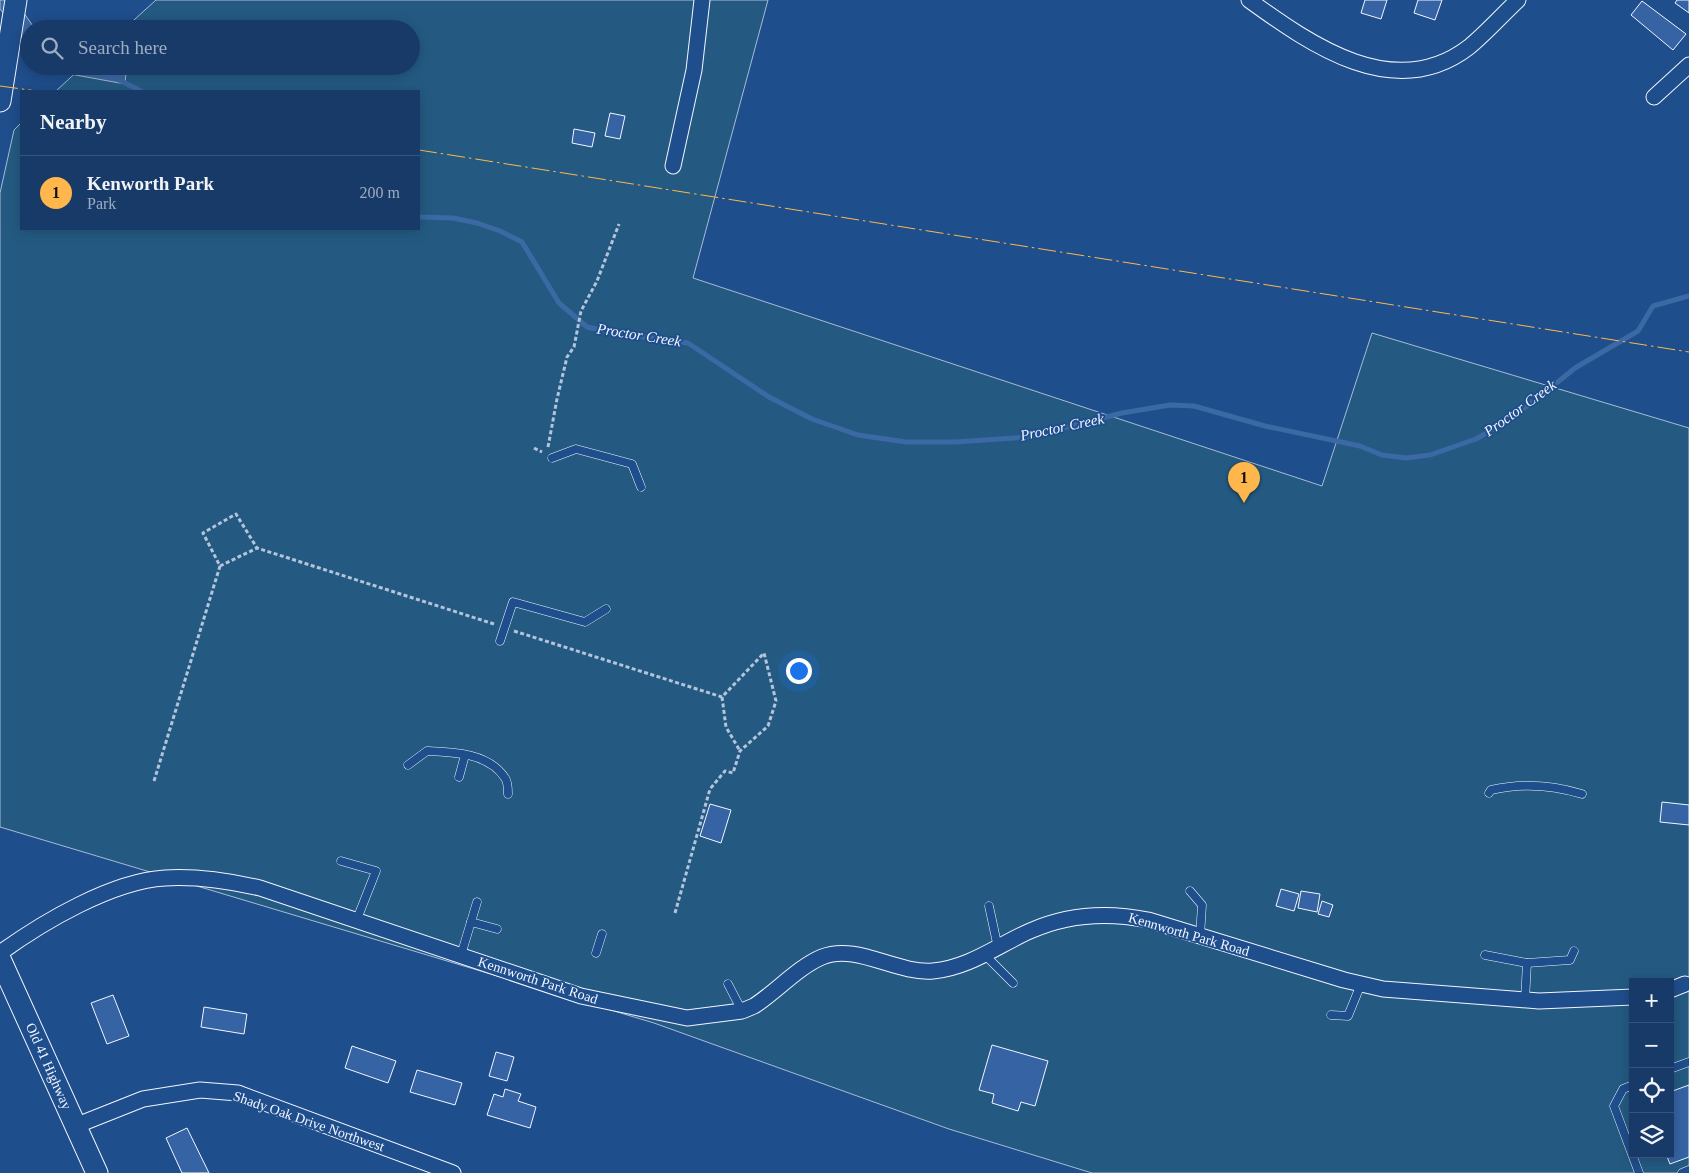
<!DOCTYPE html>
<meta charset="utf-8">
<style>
:root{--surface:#173a69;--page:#244571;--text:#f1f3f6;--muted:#9eadc0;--line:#36547d;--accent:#ffb74d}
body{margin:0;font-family:Georgia,serif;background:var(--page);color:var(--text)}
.controls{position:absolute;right:15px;bottom:15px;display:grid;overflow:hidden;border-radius:0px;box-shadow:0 2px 12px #0003}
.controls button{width:45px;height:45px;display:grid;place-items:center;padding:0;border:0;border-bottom:1px solid var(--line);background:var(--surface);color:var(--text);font:25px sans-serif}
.you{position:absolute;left:798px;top:670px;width:18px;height:18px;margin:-12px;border:4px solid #fff;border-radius:50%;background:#1a73e8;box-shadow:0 0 0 8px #1a73e833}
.badge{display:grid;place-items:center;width:32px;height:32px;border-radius:50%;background:var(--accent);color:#111;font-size:16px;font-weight:700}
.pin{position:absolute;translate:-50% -41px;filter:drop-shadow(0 1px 2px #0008)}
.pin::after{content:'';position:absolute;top:26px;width:18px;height:15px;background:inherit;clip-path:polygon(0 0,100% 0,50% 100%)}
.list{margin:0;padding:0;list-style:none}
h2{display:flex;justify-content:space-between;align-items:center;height:65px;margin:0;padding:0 20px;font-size:21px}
h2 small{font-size:16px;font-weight:400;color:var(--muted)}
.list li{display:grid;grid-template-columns:32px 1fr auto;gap:15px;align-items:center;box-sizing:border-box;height:75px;padding:0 20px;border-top:1px solid var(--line)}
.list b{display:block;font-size:19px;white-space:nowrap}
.list p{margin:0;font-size:16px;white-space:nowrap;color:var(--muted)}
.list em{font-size:16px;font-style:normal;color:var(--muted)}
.icon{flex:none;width:28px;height:28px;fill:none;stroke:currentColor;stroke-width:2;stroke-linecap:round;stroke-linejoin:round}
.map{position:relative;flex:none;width:1689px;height:1173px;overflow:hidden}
.search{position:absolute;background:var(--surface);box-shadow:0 2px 12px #0003;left:20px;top:20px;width:400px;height:55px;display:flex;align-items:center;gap:12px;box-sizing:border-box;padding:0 18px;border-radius:28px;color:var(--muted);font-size:19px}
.panel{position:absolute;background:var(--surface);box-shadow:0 2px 12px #0003;left:20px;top:90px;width:400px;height:140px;border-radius:0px}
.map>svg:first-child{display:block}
</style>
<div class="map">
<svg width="1689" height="1173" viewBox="0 0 1689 1173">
<rect width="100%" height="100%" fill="#1f4e8c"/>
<path fill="#245a82" stroke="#a8bbd7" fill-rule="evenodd" d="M156,0H768L693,278L1322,486L1372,333L1689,428V1173H1092L949,1129L654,1023L0,827V193L14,130L21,123V229H419V91H56L83,66H411V29H124ZM1633,982H1670V1154H1633Z"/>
<g fill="#3b69a3" stroke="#a8bbd7">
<path d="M0,0H15L35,29H29V46L0,9Z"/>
<path d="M45,66H105L126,73L125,84L48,70Z"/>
</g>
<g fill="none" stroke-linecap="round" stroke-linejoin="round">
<g stroke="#3b69a3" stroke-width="5">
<path d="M119,80L141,91"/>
<path d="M419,217L453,218L477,223L500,231L522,242L559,303L587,327L616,333L688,343L769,397L812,419L858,435L906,442H955L1028,437L1122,413L1170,405L1194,406L1265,426L1360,446L1382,455L1406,458L1430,455L1476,439L1497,427L1537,399L1575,368L1638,331L1653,306L1689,296"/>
</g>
</g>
<g fill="#3563a3" stroke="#f2f6ff">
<path d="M1365,0H1387L1381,19L1361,13Z"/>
<path d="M1418,0H1442L1435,20L1414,13Z"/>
<path d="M1677,0H1689V13L1675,3Z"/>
<path d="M1642,1L1686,34L1673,50L1631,15Z"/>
<path d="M610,113L625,116L620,139L605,136Z"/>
<path d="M574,129L595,133L592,147L572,143Z"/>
<path d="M1662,802L1689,805V825L1660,822Z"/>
<path d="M710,804L731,810L721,843L700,836Z"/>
<path d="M1281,889L1299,894L1294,911L1276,906Z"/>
<path d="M1301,891L1320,894L1317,912L1298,908Z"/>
<path d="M1322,901L1333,905L1329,917L1318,914Z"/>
<path d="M113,995L129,1036L107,1044L91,1003Z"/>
<path d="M204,1007L247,1014L244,1034L201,1027Z"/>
<path d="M992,1045L1048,1061L1035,1106L1021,1102L1018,1111L992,1103L994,1094L979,1090Z"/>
<path d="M352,1046L396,1061L388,1083L345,1068Z"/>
<path d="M496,1052L514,1057L507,1081L489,1076Z"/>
<path d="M417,1070L462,1083L455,1105L410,1092Z"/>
<path d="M1689,1085V1157L1670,1164L1666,1154H1670V1092Z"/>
<path d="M505,1089L521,1094L518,1101L536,1107L530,1128L487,1115L494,1094L503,1097Z"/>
<path d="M187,1128L209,1173H182L166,1138Z"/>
</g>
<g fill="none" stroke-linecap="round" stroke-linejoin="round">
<g stroke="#f2f6ff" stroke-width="9">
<g id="lane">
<path d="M552,458L576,449L632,464L641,487"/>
<path d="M500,641L513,602L585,622L606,609"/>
<path d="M408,765L427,751C453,752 489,753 505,778C508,782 508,789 508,794"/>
<path d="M459,777L465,755"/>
<path d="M1489,793L1491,790C1521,783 1552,785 1582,794"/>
<path d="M341,861L376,871L357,919"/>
<path d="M1190,891L1202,905L1200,936"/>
<path d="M989,906L998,948"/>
<path d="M471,922L497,929"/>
<path d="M596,953L602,934"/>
<path d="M461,955L477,902"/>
<path d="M985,955L1013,983"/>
<path d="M1485,955L1527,963L1570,960L1574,951"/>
<path d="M728,984L742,1011"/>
<path d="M1525,1000L1527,963"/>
<path d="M1331,1015L1348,1016L1361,984"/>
<path d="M1670,1069L1689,1062"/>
<path d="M1633,1085L1623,1089L1614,1106L1639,1173"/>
<path d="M1682,1173L1689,1170"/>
</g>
</g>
<g stroke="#f2f6ff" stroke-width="17">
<g id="street">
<path d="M1249,0C1311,45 1395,104 1469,47C1486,33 1502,15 1518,0"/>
<path d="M1654,97L1689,65"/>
<path d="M673,166L694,70L702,0"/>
<path d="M0,953C43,922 112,881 165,878C197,876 229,881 260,888L581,996L687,1018L742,1011L754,1006C776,992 798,967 822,957C857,943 896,974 933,971C969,968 998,945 1030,931C1068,914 1108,912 1148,920L1344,980L1383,989L1539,1001L1633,997"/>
<path d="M1670,990L1685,984"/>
<path d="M75,1126L143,1099L200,1090L238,1093L453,1173"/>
</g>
</g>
<g stroke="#f2f6ff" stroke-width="23">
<g id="secondary">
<path d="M0,101L16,0"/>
<path d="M0,959L97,1173"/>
</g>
</g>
<g stroke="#b3c4dc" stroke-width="3" stroke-dasharray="4 2.5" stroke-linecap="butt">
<path d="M548,447L557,399L567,357L574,347L581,311L597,281L619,224"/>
<path d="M534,448L542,452"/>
<path d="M220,566L257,548"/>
<path d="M514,631L722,697"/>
<path d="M722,697L726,727L740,751"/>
<path d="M154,781L220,566L203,533L236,514L257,548L494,624"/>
<path d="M675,913L710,789L725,771L733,773L740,751L768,726L776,701L764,653L722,697"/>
</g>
<use href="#lane" stroke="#1f4e8c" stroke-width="8"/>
<use href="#street" stroke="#1f4e8c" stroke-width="15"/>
<use href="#secondary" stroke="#1f4e8c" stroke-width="21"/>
<g stroke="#ffb74d" stroke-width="1" stroke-dasharray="18 4 2.5 4" stroke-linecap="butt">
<path d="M0,86L37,91"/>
<path d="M419,150L1689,352"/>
</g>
</g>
<g text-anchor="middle" stroke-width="4" stroke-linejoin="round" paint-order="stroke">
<g font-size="14" fill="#f2f6ff" stroke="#1f4e8c">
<text transform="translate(1189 934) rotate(16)" y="5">Kennworth Park Road</text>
<text transform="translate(538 980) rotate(18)" y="5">Kennworth Park Road</text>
<text transform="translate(49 1066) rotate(66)" y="5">Old 41 Highway</text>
<text transform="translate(309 1121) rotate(19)" y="5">Shady Oak Drive Northwest</text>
</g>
<g font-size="15" font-style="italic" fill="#f2f6ff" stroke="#1f4e8c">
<text transform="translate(639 335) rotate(9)" y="5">Proctor Creek</text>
<text transform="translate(1520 408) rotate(-36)" y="5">Proctor Creek</text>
<text transform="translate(1062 427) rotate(-12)" y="5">Proctor Creek</text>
</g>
</g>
</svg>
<div class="controls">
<button>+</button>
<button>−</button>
<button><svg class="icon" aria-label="locate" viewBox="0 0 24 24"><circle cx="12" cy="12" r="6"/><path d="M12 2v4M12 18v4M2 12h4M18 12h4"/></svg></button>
<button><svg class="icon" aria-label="layers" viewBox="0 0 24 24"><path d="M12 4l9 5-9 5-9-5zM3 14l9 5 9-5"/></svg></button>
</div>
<div class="you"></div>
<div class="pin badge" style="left:1244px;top:503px">1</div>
<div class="search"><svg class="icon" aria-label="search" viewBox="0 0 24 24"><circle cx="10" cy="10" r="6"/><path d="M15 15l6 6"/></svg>Search here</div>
<section class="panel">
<h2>Nearby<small></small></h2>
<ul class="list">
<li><span class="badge">1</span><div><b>Kenworth Park</b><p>Park</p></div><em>200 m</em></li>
</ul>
</section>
</div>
